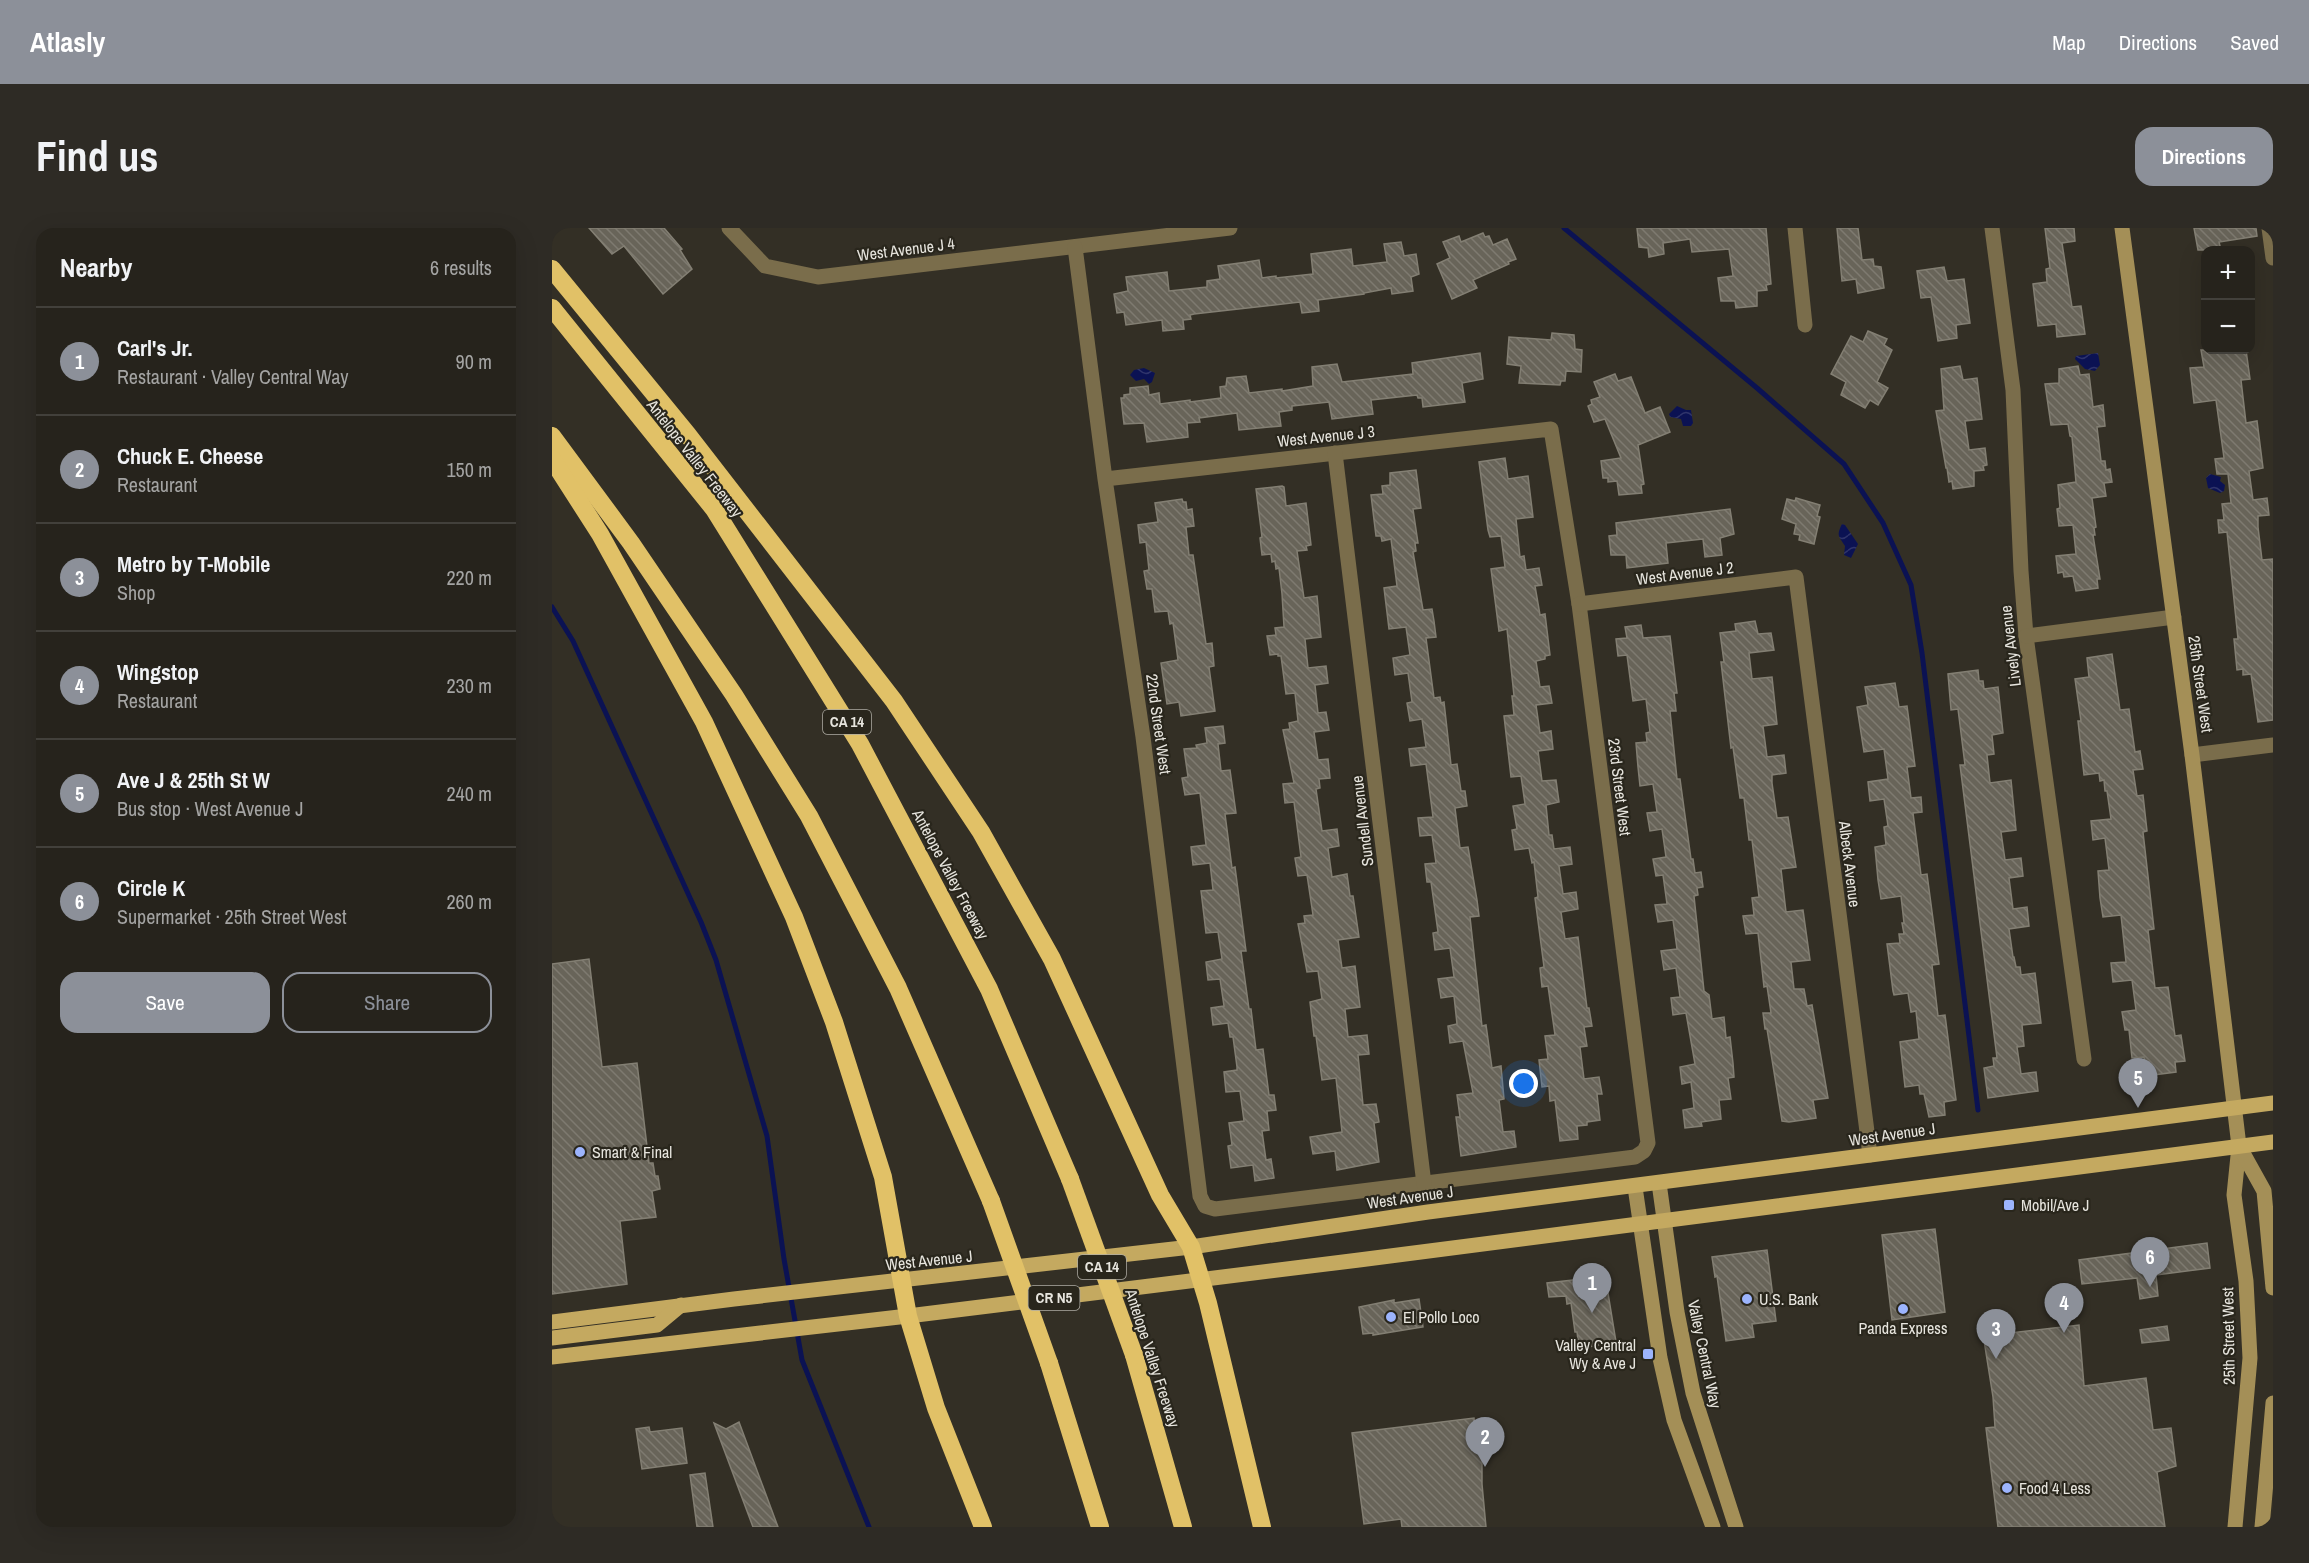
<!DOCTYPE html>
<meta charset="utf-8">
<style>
:root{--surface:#26231c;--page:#2e2b25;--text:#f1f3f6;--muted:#a4a4a3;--line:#42403b;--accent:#8c9099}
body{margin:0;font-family:"Archivo Narrow",sans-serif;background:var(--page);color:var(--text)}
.controls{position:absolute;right:18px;top:18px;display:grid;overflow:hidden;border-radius:12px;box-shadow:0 6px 24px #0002}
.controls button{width:54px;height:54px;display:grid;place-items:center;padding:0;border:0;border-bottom:2px solid var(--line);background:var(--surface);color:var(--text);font:30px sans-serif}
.you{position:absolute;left:972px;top:856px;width:21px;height:21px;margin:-15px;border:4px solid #fff;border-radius:50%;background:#1a73e8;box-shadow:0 0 0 9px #1a73e833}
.badge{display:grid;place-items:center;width:39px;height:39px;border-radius:50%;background:var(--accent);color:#fff;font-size:20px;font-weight:700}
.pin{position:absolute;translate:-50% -50px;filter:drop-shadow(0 2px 3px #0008)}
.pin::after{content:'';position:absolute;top:32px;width:21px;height:18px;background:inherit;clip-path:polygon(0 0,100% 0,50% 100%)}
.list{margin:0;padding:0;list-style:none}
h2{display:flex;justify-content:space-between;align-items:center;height:78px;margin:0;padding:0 24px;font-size:26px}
h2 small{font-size:20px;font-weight:400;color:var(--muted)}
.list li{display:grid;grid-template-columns:39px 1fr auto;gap:18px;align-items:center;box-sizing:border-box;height:108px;padding:0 24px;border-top:2px solid var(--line)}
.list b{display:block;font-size:22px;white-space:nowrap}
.list p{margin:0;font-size:20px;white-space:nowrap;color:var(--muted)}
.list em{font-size:20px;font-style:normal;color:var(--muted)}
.actions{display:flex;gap:12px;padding:18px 24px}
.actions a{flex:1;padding:14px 0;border:2px solid var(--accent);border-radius:18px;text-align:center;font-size:21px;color:var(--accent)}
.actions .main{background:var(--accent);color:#fff}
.map{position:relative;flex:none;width:1721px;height:1299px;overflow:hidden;border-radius:18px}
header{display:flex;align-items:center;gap:36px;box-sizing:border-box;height:84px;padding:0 30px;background:var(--accent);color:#fff}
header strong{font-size:28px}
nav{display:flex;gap:33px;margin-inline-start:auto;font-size:21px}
.intro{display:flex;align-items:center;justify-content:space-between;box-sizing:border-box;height:144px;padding:0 36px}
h1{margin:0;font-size:42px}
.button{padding:15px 27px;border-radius:18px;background:var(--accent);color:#fff;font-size:21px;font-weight:700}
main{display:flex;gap:36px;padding:0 36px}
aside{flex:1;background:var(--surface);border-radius:18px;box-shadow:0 6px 24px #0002}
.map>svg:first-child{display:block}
</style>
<header>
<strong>Atlasly</strong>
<nav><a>Map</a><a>Directions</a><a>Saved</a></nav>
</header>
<div class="intro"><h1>Find us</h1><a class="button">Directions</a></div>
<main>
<aside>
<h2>Nearby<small>6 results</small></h2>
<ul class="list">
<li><span class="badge">1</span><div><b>Carl's Jr.</b><p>Restaurant · Valley Central Way</p></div><em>90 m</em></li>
<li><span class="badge">2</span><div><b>Chuck E. Cheese</b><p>Restaurant</p></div><em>150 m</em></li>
<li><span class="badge">3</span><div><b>Metro by T-Mobile</b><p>Shop</p></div><em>220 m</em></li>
<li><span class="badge">4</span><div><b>Wingstop</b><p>Restaurant</p></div><em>230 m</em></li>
<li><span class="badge">5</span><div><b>Ave J &amp; 25th St W</b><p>Bus stop · West Avenue J</p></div><em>240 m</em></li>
<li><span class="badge">6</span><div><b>Circle K</b><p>Supermarket · 25th Street West</p></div><em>260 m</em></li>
</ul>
<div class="actions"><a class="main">Save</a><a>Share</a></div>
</aside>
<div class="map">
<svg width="1721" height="1299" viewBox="0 0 1721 1299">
<defs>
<pattern id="water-waves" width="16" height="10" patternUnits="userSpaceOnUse" patternTransform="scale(1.5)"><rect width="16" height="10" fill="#0b1253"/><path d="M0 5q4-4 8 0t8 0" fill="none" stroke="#2f346b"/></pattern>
<pattern id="building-back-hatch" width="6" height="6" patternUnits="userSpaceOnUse" patternTransform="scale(1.5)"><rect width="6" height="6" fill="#686459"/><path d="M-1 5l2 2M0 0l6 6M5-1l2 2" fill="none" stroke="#7e7a70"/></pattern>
</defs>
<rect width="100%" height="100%" fill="#332f25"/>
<g fill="url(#water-waves)">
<path d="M1546,125L1548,137L1543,143L1533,141L1523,131L1524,128Z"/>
<path d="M592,140L603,145L600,154L597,156L592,151L584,153L578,147L582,142Z"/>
<path d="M1125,178L1134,182H1139L1141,195L1139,198H1131L1129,191L1118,189L1117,186Z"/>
<path d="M1658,246L1669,249L1668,253L1673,257L1672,263L1668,265L1656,260L1654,250Z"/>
<path d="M1290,296L1293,297L1306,316L1299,330L1292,327L1293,318C1287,308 1284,308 1290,296Z"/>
</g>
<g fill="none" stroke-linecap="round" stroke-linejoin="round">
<g stroke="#0b1253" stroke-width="5">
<path d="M1012,0L1205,160L1292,236L1331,295L1359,357L1370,425L1426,882"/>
<path d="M0,379L21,413L149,694L164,732L215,908L232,1031L250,1132L317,1299"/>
</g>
</g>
<g fill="url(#building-back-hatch)" stroke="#837f73" stroke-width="1.5">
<path d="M37,0H112L130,21L128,22L140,41L111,66L72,18L60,26Z"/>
<path d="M1085,0H1214L1219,56L1214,57L1215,62L1205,63V78L1184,80L1183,73H1169L1166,50L1181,48L1177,21L1140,24L1138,11L1111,15L1112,26L1097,29L1096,20L1087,19Z"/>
<path d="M1285,0H1306L1310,32L1321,31L1322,38L1329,39L1332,60L1306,65L1304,51L1290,53Z"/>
<path d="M1493,0H1522L1523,13L1510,15L1520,79L1529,78L1533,106L1505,109L1504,96L1486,98L1481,56L1495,54L1494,41L1498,40Z"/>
<path d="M1642,0H1704L1705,8L1667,14L1669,22H1646Z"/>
<path d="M931,5L933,9L937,8L941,17L955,11L964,31L956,34L957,36L921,52L925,60L900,71L885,36L898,30L891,14L907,8L909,14Z"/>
<path d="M849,14L852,28L864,26L867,46L859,49L861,63L840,66L839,60L812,65V66L766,72L767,83L750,85L748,74L642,86L638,87L639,91L631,92L632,101L611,103L610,92L574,97L572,84L565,85L562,66L576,63L574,49L615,44L617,63L655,59V53L668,51L666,38L695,34L707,32L710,50L724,48V50L761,46L759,26L799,21L801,38L835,34L832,16Z"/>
<path d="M1392,39L1395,53L1412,51L1418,95L1404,97L1405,110L1386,113L1379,69L1369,70L1365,43Z"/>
<path d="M1316,103L1335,111L1332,117L1340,122L1325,154L1336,160L1326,177L1318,172L1313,180L1289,167L1294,154L1279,146L1299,108L1311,114Z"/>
<path d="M1000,105L1022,107L1023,121L1030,122L1029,144L1014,143L1013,153H1009L1008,157L967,155L969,138L955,136L957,109L999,112Z"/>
<path d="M1649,122H1694L1698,151L1689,152L1694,195L1705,193L1711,240L1697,243L1701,272L1715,270L1717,287L1706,288V299L1710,332L1721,331V492L1706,494L1699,446L1691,447V441L1685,442L1682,411H1686L1675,304L1667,305L1666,292H1672L1670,276L1679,275L1676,246H1665L1663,231L1672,230L1664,172L1642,175L1638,140L1652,139Z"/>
<path d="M928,125L931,151L910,155L913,174L871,179L870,170H866L865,167L819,172L821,186L780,191L777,174L740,178V182L727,184L729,198L687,202L685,185L647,190L648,194L635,195L636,209L595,214L592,195L572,196L569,170H572V167L578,166V160L596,158L597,167L607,165L608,176L638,172V174L669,170L668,159L674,158L675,150L694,148L697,165L730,161V163L761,158L760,139L785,136L790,154L861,146L860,135Z"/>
<path d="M1408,138L1411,152L1425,150L1430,191L1413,193L1417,222L1433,220L1435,237L1431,238L1432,242L1422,243V258L1401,261L1400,253L1397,254L1395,240H1394L1384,183L1392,182L1389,141Z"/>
<path d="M1526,138L1528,147L1537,146L1541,179L1551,177L1553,198L1545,199L1549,233H1553L1554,242L1558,241L1560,254L1552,255L1554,268L1540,270L1544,299L1542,300L1543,307H1541L1548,351H1545L1546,360L1524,363L1521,348L1512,349L1511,344L1506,345L1504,328L1524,326L1521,297L1507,298L1505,281L1508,280L1506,257L1524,254L1520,209L1518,208L1516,196L1499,197L1493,156L1507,155V141Z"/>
<path d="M1063,146L1066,153L1079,149L1093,185L1108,179L1118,204L1086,217L1092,256L1089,257L1090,265L1067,267L1065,253L1056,254V250H1051L1049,233L1069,230L1053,191L1042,194L1036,178L1040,176L1039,172L1048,169L1042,154Z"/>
<path d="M953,230L956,251L976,248L981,289L964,291L968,329L972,328L974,342L987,340L990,357L983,358L988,387L993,386L998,427L993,428V431L984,433L988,459L997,458L1000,475L984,477L988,505L999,503L1001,521L986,523L990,553L1004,552L1007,574L994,577L997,607H1000L1002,621L1018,619L1020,636L1007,638L1011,666L1024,664L1026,681L1009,684L1013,711L1026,709L1035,780H1037L1040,798L1032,799L1035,818L1028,819L1032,851L1047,849L1050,866H1045L1048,892L1035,894V897L1025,898L1026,911L1008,913L1003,872L998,873L997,858L990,859L987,832L996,831L993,808L1003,807L996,758L990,759L988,740L992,739L983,670L986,669L982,634L980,635L977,620L963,622L960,602L965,601L961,578L973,576L969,548L959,549L952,488L962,487L960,468H962L955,401L947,403L939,341L953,339L949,308L938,309L936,302L927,234Z"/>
<path d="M864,242L869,280L861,281L866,315H863L864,323L861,324L871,382L880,381L882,393L884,409L874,410L882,470L888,469L889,475L892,474L899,537L905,536L909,563H913L915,578L903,580L908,620L916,619L925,672L927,688L918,689L930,798L934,797L940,840L949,838L952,871L947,872L951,904L962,903L964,919L909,928L904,889H908L905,867L921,865L911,813L898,815L896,798L905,796L902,768L889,770L886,751L902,749L898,720L883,722L881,705L886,704L879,654H875L873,636L884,635L880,607L868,608L866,590L881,589L874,536L859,538L857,521L874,519L870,491L858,493L855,475L860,474L856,445L843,447L841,430L858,427L854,399L837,401L832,360L845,358L839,311L830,313L829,308H824L819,267L831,266L830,258L838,257V245Z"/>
<path d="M730,258L732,259L734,278L754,275L759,317L754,318L755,322L745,323L752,370L765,368L769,409L753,411L756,440L774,438L776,455L763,457L766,485L774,484L777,502L762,504L766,532L776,531L778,550L767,551L768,560L764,561L770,603L785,601L787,618L776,620L780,649L795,646L798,668H801L807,709L786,712L790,740L803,738L808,779L793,781L796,809L815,807L817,826L806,827L811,877L824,876L827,894L822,895L827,934L785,942L783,923L761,926L758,909L790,904L784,850L770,852L764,808H762L758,774L770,771L766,743L755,744L746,696L753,695L752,688L761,687L755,647L746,648L743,630L749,629L742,574L733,575L731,556L742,555L731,502L738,501L737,495L746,493L743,465L734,466L729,428H726V426L718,427L715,408L724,407L723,400L732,399L730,366L727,340L724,341L723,333L720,334L719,326L710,327L708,310L710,309L704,261Z"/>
<path d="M1244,270L1268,277L1265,288L1268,289L1262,316L1247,312L1248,307L1242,306L1244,296L1230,291L1235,271L1243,273Z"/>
<path d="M630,271L631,274H634L635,282L640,281L642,298L634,299L637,327H641L654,416L660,415L662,438L657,439L663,483L629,488L627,474L615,476L609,435L626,432L621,395L618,396L616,383L603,384L600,361H595L592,343L597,342L594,314L588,315L586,297L606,294L603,275Z"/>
<path d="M1178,281L1182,306L1168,310L1170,327L1153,329L1151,311L1114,315L1116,335L1075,340L1074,327H1059L1057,308L1065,307L1064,295Z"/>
<path d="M1203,393L1206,406L1219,405L1222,422L1197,425L1200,451L1220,449L1225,496L1211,498L1215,529L1232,527L1234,545L1220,547V555L1225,590L1236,589L1244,639L1229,641L1234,684L1251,682L1258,732L1239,734L1242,761H1252L1255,778L1260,777L1276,870L1261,872L1264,890L1237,894L1230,893L1215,801H1213L1211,785H1219L1215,758L1212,759L1206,705L1194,706L1191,688L1202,687L1200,670L1207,669L1200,612H1197L1192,570H1188L1181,519L1179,520L1169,434H1172L1168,405L1184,403L1183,396Z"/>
<path d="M1089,397L1091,410L1118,408L1125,465H1122L1124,483H1118L1125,551H1128L1139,631H1141L1143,645L1149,644L1151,659L1145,660L1146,667L1142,668L1152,763L1157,767L1160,791L1172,789L1174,810L1178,809L1181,835L1182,849L1176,850L1179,871L1167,872L1169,891L1149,894L1150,898L1133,900L1131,882L1142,880L1139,854L1130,856L1128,839L1143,836L1134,785L1121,787L1119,770L1128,769L1124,740L1112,742L1109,723L1125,721L1121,692L1106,694L1103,677L1115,676L1111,647L1104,648L1101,631L1114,629L1110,601L1098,603L1095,585L1105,584L1101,556L1088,558L1086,539L1084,515L1095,514L1094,505L1098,504L1094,471L1081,473L1075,427L1066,428L1064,411L1075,410L1073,399Z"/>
<path d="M1560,426L1568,482L1577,481L1583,524L1588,523L1591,541L1581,542L1585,568L1591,567L1595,603L1591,604L1602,701L1596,702L1603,760L1616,759L1623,808L1629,807L1633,833L1623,834L1624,844L1594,848L1592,829L1580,830L1577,802H1573L1570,784L1584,782L1580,752L1561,754L1559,735L1574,734L1569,687L1551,689L1548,670L1546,643L1557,642L1553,610L1541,612L1539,593L1559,591L1555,563H1553L1552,552L1548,553L1547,545L1532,547L1526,493H1529L1523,451L1537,449L1535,430Z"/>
<path d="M1426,442L1427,453H1431L1432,461L1446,459L1451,505L1440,507L1442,526L1435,527L1438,555L1459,552L1464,602L1449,604L1453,632L1469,630L1471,648L1457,650L1461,681L1475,679L1477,698L1457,701L1461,729H1462L1464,739H1468L1469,747L1483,745L1489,795L1470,797L1472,818L1465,819L1469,846L1484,844L1486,863L1436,870L1432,840L1442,838L1441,830H1445L1408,537H1413L1406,481L1399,482L1396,446Z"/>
<path d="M1343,455L1347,479L1355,478L1363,538L1355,539L1359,570L1369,569L1370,584L1361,585L1369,647L1375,646L1387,736L1380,737L1386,788L1393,787L1404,872L1392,874L1393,887L1377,889L1372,866H1368L1367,857L1353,859L1348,814L1367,811L1364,783L1359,784L1356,765L1342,767L1341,763L1335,716L1348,715L1347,706H1352L1350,695H1352L1349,668L1329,671L1326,652L1323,619L1334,617L1332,599L1336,598L1332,571L1318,573L1316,554L1336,551L1332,521L1312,524L1305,479L1316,477L1313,459Z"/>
<path d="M671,498L673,515L666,516L669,543L678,542L684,585L673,586L680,640L683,639L694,723H689L697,781H699L704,822L711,821L717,867H722L724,882L715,883L717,902L710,903L714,932L719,931L722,950L703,953L701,937L679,940L676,918L680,917L677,895L692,893L688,863L674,864L672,844L685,842V839L681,809H678L676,795L661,797L659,780L672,778L668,751L656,752L654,734L670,731L666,704L654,705L652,688L649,663L661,662L658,635L641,637L639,619L654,617L648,565L633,567L630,550L636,549L632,521L645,520L644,517L655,515L653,500Z"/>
<path d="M37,731L50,839L85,835L97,935H101L103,948H106L108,961L100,963L104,989L68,993L75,1056L0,1066V736Z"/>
<path d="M1383,1001L1393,1084L1340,1092L1330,1007Z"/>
<path d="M1655,1015L1658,1040L1604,1047L1606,1068L1588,1071L1585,1050L1530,1056L1527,1032Z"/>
<path d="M1215,1022L1224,1093L1200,1096L1202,1109L1174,1113L1165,1048L1163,1049L1160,1029Z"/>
<path d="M1038,1050L1039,1056L1052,1054L1053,1059H1055L1064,1114L1030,1120V1118L1027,1119L1025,1104H1023L1019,1075L1015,1076L1014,1068L997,1069L995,1055Z"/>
<path d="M867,1071L871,1099L821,1107V1105L811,1106L807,1079L842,1072V1075Z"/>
<path d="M1527,1097L1532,1158L1594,1150L1601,1202L1619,1200L1624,1238L1605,1244L1613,1299H1446L1434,1200L1443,1199L1441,1169L1431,1106L1458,1102V1105Z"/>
<path d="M1615,1098L1617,1112L1590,1115L1588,1102Z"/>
<path d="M922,1190L925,1216L930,1233V1256L934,1299H850L849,1291L812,1296L800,1205Z"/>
<path d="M187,1194L226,1299H201L162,1195L174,1201Z"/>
<path d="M97,1199L98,1204L130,1200L135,1235L90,1241L84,1201Z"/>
<path d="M153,1245L161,1299H145L138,1247Z"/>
</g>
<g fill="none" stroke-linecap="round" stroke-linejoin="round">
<g stroke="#7a6d4b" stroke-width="15">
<path d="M177,0L213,38L266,49L678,0"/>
<path d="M1243,0L1253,97"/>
<path d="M1440,0L1461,162L1469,343L1474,408L1532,831"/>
<path d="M1717,0L1721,30"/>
<path d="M523,19L553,251L591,509L648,968L653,978L663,981L1083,929L1092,923L1096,915L1027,376L999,201L553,251"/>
<path d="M783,225L872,956"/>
<path d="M1027,376L1244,349L1318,927"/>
<path d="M1474,408L1622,389"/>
<path d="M1640,527L1721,517"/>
</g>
<g stroke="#a48f57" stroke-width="15">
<path d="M1570,0L1640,527L1687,918L1682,967L1694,1053L1698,1130L1683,1299"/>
<path d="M1687,918L1712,963L1721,1060"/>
<path d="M1107,955L1125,1084L1141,1165L1184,1299"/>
<path d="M1083,959L1108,1130L1122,1192L1161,1299"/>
<path d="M1710,1299L1721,1175"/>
</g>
<g stroke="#c4a960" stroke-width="15">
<path d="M0,1094L182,1071L639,1019L876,984L1721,875"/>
<path d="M0,1110L105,1097L129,1077"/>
<path d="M0,1129L356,1088L807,1032L1721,914"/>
</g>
<g stroke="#e1c167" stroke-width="18">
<path d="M0,41L136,207L342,473L429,604L500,731L608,967L639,1019L656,1075L710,1299"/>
<path d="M0,80L162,281L308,516L437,761L518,951"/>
<path d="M0,208L79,315L182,467L257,588L346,760L439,973"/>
<path d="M0,231L48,306L152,494L242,689L282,794L331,949L356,1088L384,1180L431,1299"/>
<path d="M582,1127L631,1299"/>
<path d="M497,1135L548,1299"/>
</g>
<g stroke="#e1c167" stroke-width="18">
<path d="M518,951L582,1127"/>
<path d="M439,973L497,1135"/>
</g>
</g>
<g fill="#9cb4fd" stroke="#29261c" stroke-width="2">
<circle cx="28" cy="924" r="6"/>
<rect x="1451" y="971" width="12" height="12" rx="3"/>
<circle cx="1195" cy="1071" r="6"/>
<circle cx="1351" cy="1081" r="6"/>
<circle cx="839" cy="1089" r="6"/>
<rect x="1090" y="1120" width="12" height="12" rx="3"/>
<circle cx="1455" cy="1260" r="6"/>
</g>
<g text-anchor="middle" stroke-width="4.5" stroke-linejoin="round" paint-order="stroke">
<g fill="#29261c" stroke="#aeaca4" stroke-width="1.5">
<rect x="271" y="482" width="48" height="24" rx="4.5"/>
<rect x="526" y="1027" width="48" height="24" rx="4.5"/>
<rect x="476.5" y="1058" width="51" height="24" rx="4.5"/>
</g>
<g font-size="15" font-weight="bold" fill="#e7e5de">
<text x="295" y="499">CA 14</text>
<text x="550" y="1044">CA 14</text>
<text x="502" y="1075">CR N5</text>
</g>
<g font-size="16" fill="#e7e5de" stroke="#29261c">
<text transform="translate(354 21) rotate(-7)" y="6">West Avenue J 4</text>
<text transform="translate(774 208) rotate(-6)" y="6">West Avenue J 3</text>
<text transform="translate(143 230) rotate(52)" y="6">Antelope Valley Freeway</text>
<text transform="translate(1133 345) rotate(-7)" y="6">West Avenue J 2</text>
<text transform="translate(1458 418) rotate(-97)" y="6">Lively Avenue</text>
<text transform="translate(1649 456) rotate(82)" y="6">25th Street West</text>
<text transform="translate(607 496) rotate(82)" y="6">22nd Street West</text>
<text transform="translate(1068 559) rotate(83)" y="6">23rd Street West</text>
<text transform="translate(810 593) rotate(-97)" y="6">Sundell Avenue</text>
<text transform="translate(1298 636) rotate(83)" y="6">Albeck Avenue</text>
<text transform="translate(399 646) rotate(62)" y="6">Antelope Valley Freeway</text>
<text transform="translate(1340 906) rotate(-8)" y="6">West Avenue J</text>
<text transform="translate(858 969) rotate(-8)" y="6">West Avenue J</text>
<text transform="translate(377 1032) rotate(-6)" y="6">West Avenue J</text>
<text transform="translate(1676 1108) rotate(-91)" y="6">25th Street West</text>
<text transform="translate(1153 1126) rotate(78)" y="6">Valley Central Way</text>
<text transform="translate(601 1130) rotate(72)" y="6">Antelope Valley Freeway</text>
</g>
<g font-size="16" fill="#e7e5de" stroke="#29261c" text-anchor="start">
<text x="40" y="930">Smart &amp; Final</text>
<text x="1469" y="983">Mobil/Ave J</text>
<text x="1207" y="1077">U.S. Bank</text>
<text x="851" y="1095">El Pollo Loco</text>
<text x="1351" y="1106" text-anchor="middle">Panda Express</text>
<text x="1084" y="1123" text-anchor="end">Valley Central<tspan x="1084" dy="18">Wy &amp; Ave J</tspan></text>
<text x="1467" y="1266">Food 4 Less</text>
</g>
</g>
</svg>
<div class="controls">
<button>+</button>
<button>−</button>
</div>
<div class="you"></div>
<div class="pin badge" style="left:1040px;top:1085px">1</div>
<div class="pin badge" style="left:933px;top:1239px">2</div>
<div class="pin badge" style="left:1444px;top:1131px">3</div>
<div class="pin badge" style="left:1512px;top:1105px">4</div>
<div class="pin badge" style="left:1586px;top:880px">5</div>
<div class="pin badge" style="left:1598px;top:1059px">6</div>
</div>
</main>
